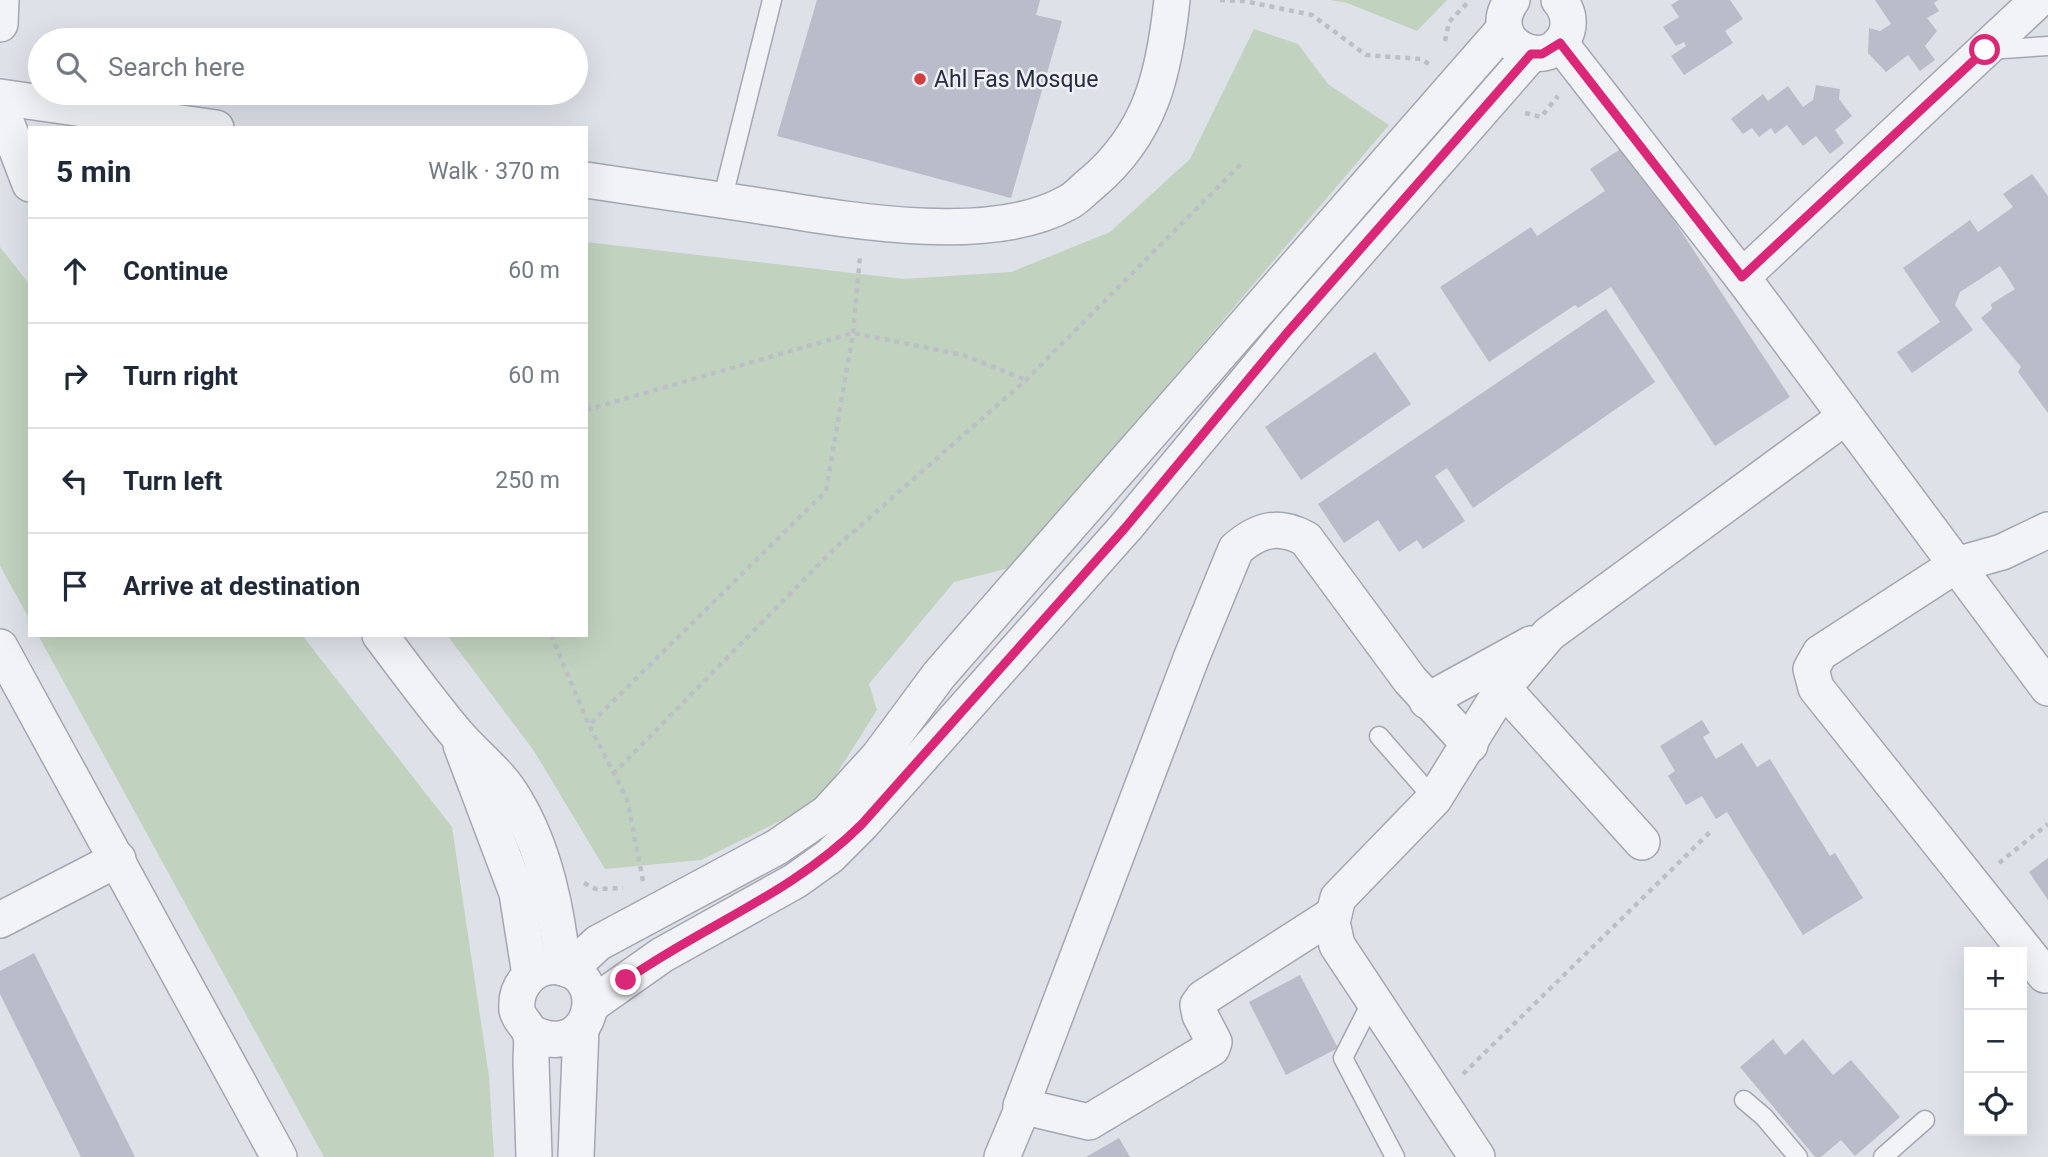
<!DOCTYPE html>
<meta charset="utf-8">
<style>
:root{--surface:#fff;--page:#f6f6f7;--text:#1f2937;--muted:#747a83;--line:#e0e1e3}
body{margin:0;font-family:Roboto,sans-serif;background:var(--page);color:var(--text)}
.controls{position:absolute;right:21px;bottom:21px;display:grid;overflow:hidden;border-radius:0px;box-shadow:0 7px 28px #0002}
.controls button{width:63px;height:63px;display:grid;place-items:center;padding:0;border:0;border-bottom:2px solid var(--line);background:var(--surface);color:var(--text);font:35px sans-serif}
.stop{position:absolute;width:21px;height:21px;margin:-16px;border:5px solid #db2777;border-radius:50%;background:#fff}
.stop.end{background:#db2777;border-color:#fff;box-shadow:0 2px 7px #0008}
.list{margin:0;padding:0;list-style:none}
h2{display:flex;justify-content:space-between;align-items:center;height:91px;margin:0;padding:0 28px;font-size:30px}
h2 small{font-size:23px;font-weight:400;color:var(--muted)}
.list li{display:grid;grid-template-columns:46px 1fr auto;gap:21px;align-items:center;box-sizing:border-box;height:105px;padding:0 28px;border-top:2px solid var(--line)}
.list b{display:block;font-size:26px;white-space:nowrap}
.list em{font-size:23px;font-style:normal;color:var(--muted)}
.icon{flex:none;width:38px;height:38px;fill:none;stroke:currentColor;stroke-width:2;stroke-linecap:round;stroke-linejoin:round}
.map{position:relative;flex:none;width:2048px;height:1157px;overflow:hidden}
.search{position:absolute;background:var(--surface);box-shadow:0 7px 28px #0002;left:28px;top:28px;width:560px;height:77px;display:flex;align-items:center;gap:18px;box-sizing:border-box;padding:0 24px;border-radius:38px;color:var(--muted);font-size:26px}
.panel{position:absolute;background:var(--surface);box-shadow:0 7px 28px #0002;left:28px;top:126px;width:560px;height:511px;border-radius:0px}
.map>svg:first-child{display:block}
</style>
<div class="map">
<svg width="2048" height="1157" viewBox="0 0 2048 1157">
<rect width="100%" height="100%" fill="#dfe1e9"/>
<g fill="#c1d3bf">
<path d="M1330,0H1447L1417,31L1347,3Z"/>
<path d="M1254,29L1298,44L1328,84L1389,125L1013,567L954,582L869,684L877,710L819,802L701,860L605,869L534,751L447,635H586V242L904,279L1011,272L1110,232L1190,159Z"/>
<path d="M0,247L30,285V620L0,566Z"/>
<path d="M38,635H302L452,827L489,1076L494,1157H324Z"/>
</g>
<g fill="#b9bcc9">
<path d="M817,0H1040L1036,15L1062,21L1011,198L777,136Z"/>
<path d="M1679,0H1730L1743,19L1725,31L1733,43L1684,75L1671,56L1686,46L1684,42L1676,46L1663,27L1679,17L1671,5Z"/>
<path d="M1875,0H1938L1934,3L1939,11L1927,18L1937,31L1925,46L1935,60L1920,71L1908,55L1886,72L1868,53L1869,28L1880,31L1891,24Z"/>
<path d="M1816,85L1840,89L1839,99L1852,116L1835,130L1844,143L1830,154L1816,136L1803,146L1787,125L1775,134L1771,128L1759,137L1752,128L1743,134L1731,119L1763,94L1768,101L1788,86L1803,107L1813,100Z"/>
<path d="M1625,146L1790,397L1715,446L1611,287L1578,308L1575,305L1489,362L1440,287L1531,227L1537,236L1605,191L1590,169Z"/>
<path d="M2032,174L2048,196V413L2018,372L2021,367L1981,318L1992,309L1991,304L2015,289L2000,266L1960,292L1955,305L1973,330L1912,373L1897,352L1940,322L1903,268L1970,220L1978,232L2013,207L2003,194Z"/>
<path d="M1606,309L1655,382L1473,508L1447,468L1435,476L1465,521L1423,549L1417,540L1399,552L1378,520L1344,543L1318,504Z"/>
<path d="M1375,352L1411,404L1301,480L1265,427Z"/>
<path d="M1702,720L1710,733L1703,737L1716,759L1742,743L1757,767L1770,759L1830,856L1835,853L1863,898L1803,935L1727,812L1716,819L1702,796L1686,805L1668,776L1675,771L1660,746Z"/>
<path d="M2048,858V900L2029,872Z"/>
<path d="M34,953L135,1157H81L0,994V971Z"/>
<path d="M1300,975L1338,1048L1286,1075L1249,1002Z"/>
<path d="M1773,1039L1785,1055L1803,1039L1833,1075L1851,1060L1900,1117L1855,1156L1841,1140L1821,1157H1815L1740,1067Z"/>
<path d="M1119,1138L1130,1157H1086Z"/>
</g>
<g fill="none" stroke-linecap="round" stroke-linejoin="round">
<g stroke="#a4a7b3" stroke-width="21">
<g id="service">
<path d="M1988,50L2048,46"/>
<path d="M722,201L772,0"/>
<path d="M1379,736L1434,799"/>
<path d="M1372,1001L1343,1058L1395,1157"/>
<path d="M1744,1100L1764,1117L1798,1157"/>
<path d="M1883,1157L1925,1120"/>
</g>
</g>
<g stroke="#a4a7b3" stroke-width="38">
<g id="minor">
<path d="M1512,0C1480,45 1553,77 1567,31C1570,19 1567,9 1559,0"/>
<path d="M0,24L1,0"/>
<path d="M1560,43L1742,277L2048,688"/>
<path d="M0,97L216,128"/>
<path d="M0,106L30,184"/>
<path d="M586,180C642,188 698,197 754,205C841,219 988,247 1067,203C1076,199 1084,189 1092,183C1151,133 1164,74 1172,0"/>
<path d="M1742,277L2038,0"/>
<path d="M380,635C405,668 429,701 455,732C475,756 499,772 515,800C545,850 557,910 563,968"/>
<path d="M0,647L279,1157"/>
<path d="M1503,688L1642,842"/>
<path d="M1427,701L1531,644"/>
<path d="M461,745L517,893L530,975"/>
<path d="M1334,914L1203,998L1198,1005L1200,1015L1214,1042L1212,1048L1089,1122L1021,1106L1192,656L1236,549C1259,529 1279,524 1306,539L1410,680L1470,745"/>
<path d="M0,920L118,859"/>
<path d="M569,970L598,943L777,847L827,813L879,756L939,675L1504,29"/>
<path d="M2045,975L1816,688L1811,669L1820,653L1956,565L2002,552L2048,530"/>
<path d="M591,1005L662,955L795,881L830,856L862,824L1125,528L1286,334L1531,54"/>
<path d="M530,1032C591,1065 613,976 560,967C547,965 534,970 526,980C519,988 516,999 517,1010C519,1020 527,1024 530,1033C533,1040 531,1052 531,1060C532,1092 533,1125 534,1157"/>
<path d="M576,1157L581,1028"/>
<path d="M1002,1157L1023,1107"/>
<path d="M1477,1157L1337,945L1332,922L1338,898L1434,799L1503,688L1549,634L1845,417"/>
</g>
</g>
<g stroke="#bdbfc8" stroke-width="4.5" stroke-dasharray="5 5" stroke-linecap="butt">
<path d="M1220,0L1244,1L1312,15L1366,55L1421,59L1429,64"/>
<path d="M1445,41L1449,22L1470,0"/>
<path d="M1525,113L1541,117L1558,96"/>
<path d="M586,410L853,333L963,355L1026,380"/>
<path d="M551,635L589,725"/>
<path d="M613,774L835,548L1026,380L1241,164"/>
<path d="M1999,863L2048,824"/>
<path d="M643,881L627,799L589,725L826,491L853,333L860,256"/>
<path d="M584,883L596,889L623,888"/>
<path d="M1463,1074L1712,830"/>
</g>
<use href="#service" stroke="#f2f3f7" stroke-width="18"/>
<use href="#minor" stroke="#f2f3f7" stroke-width="35"/>
</g>
<g fill="none" stroke-linecap="round" stroke-linejoin="round">
<path stroke="#db2777" stroke-width="9" d="M626,980C706,924 792,894 862,824L1125,528L1286,334L1531,54H1542L1560,43L1742,277L1985,50"/>
</g>
<circle fill="#d53d3d" stroke="#eef0f6" stroke-width="2.5" cx="920" cy="79" r="7"/>
<g text-anchor="middle" stroke-width="5" stroke-linejoin="round" paint-order="stroke">
<g font-size="23" fill="#272c41" stroke="#eef0f6" text-anchor="start">
<text x="934" y="87">Ahl Fas Mosque</text>
</g>
</g>
</svg>
<div class="controls">
<button>+</button>
<button>−</button>
<button><svg class="icon" aria-label="locate" viewBox="0 0 24 24"><circle cx="12" cy="12" r="6"/><path d="M12 2v4M12 18v4M2 12h4M18 12h4"/></svg></button>
</div>
<div class="stop" style="left:1985px;top:50px"></div>
<div class="stop end" style="left:626px;top:980px"></div>
<div class="search"><svg class="icon" aria-label="search" viewBox="0 0 24 24"><circle cx="10" cy="10" r="6"/><path d="M15 15l6 6"/></svg>Search here</div>
<section class="panel">
<h2>5 min<small>Walk · 370 m</small></h2>
<ul class="list">
<li><svg class="icon" aria-label="ahead" viewBox="0 0 24 24"><path d="M12 20V5M6 11l6-6 6 6"/></svg><div><b>Continue</b></div><em>60 m</em></li>
<li><svg class="icon" aria-label="right" viewBox="0 0 24 24"><path d="M7 20v-9h11M14 6l5 5-5 5"/></svg><div><b>Turn right</b></div><em>60 m</em></li>
<li><svg class="icon" aria-label="left" viewBox="0 0 24 24"><path d="M17 20v-9H6M10 6l-5 5 5 5"/></svg><div><b>Turn left</b></div><em>250 m</em></li>
<li><svg class="icon" aria-label="arrive" viewBox="0 0 24 24"><path d="M6 21V4h12l-3 4 3 4H6"/></svg><div><b>Arrive at destination</b></div></li>
</ul>
</section>
</div>
